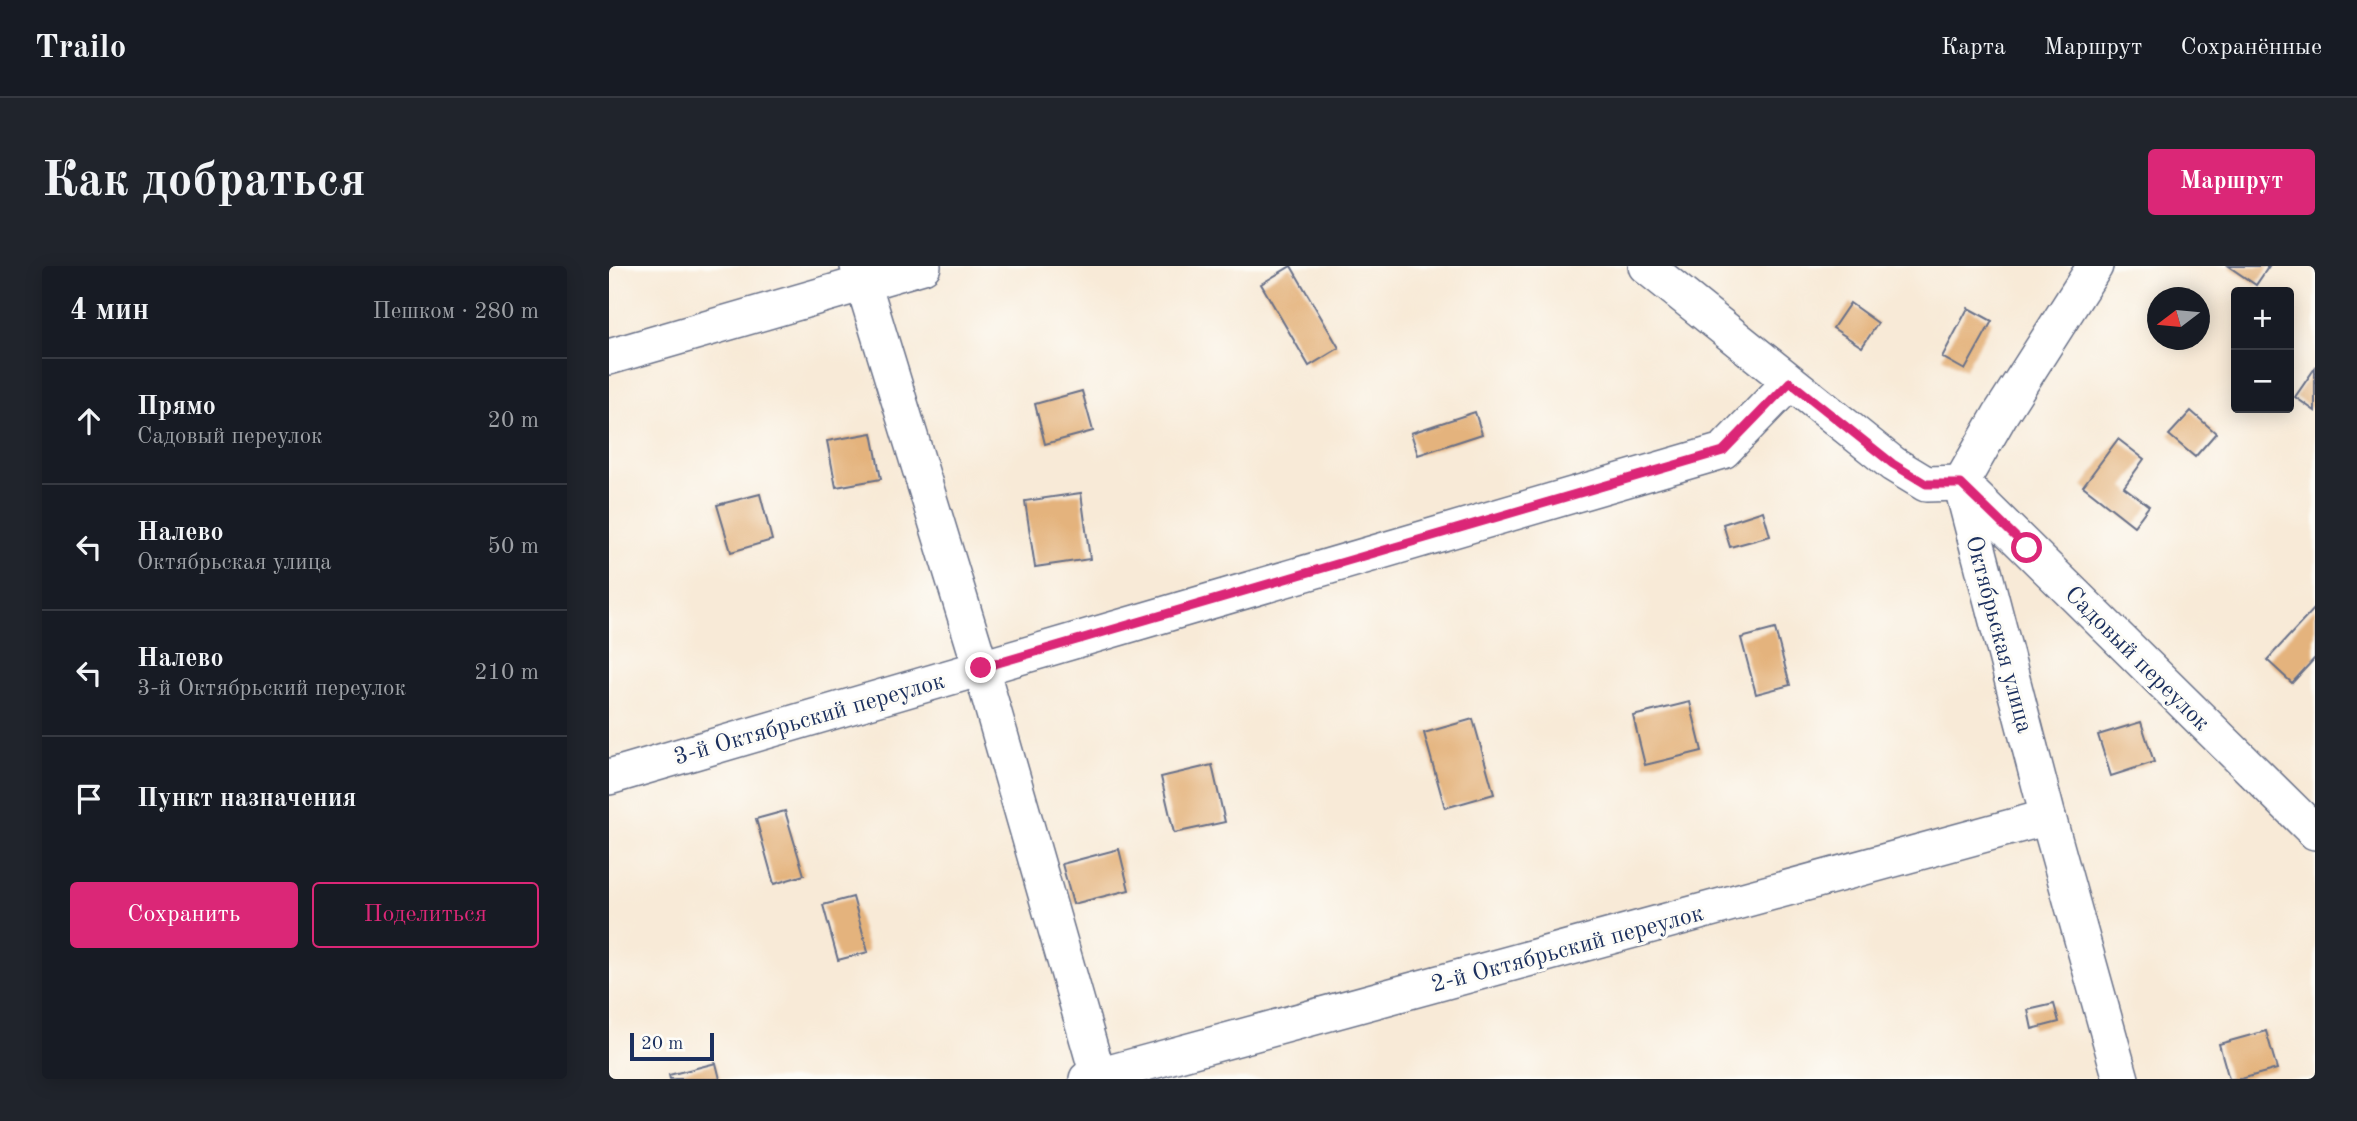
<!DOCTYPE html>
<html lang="ru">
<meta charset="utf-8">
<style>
:root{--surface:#171b24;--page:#20242c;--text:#f1f3f6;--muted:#9ea1a6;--line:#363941;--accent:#db2777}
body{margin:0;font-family:"Old Standard TT",serif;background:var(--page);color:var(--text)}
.controls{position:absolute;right:21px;top:21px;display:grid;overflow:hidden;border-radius:7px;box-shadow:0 4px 18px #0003}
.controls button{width:63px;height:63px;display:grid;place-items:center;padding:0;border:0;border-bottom:2px solid var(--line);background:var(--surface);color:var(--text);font:35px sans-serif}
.compass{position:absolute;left:1538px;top:21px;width:63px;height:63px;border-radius:50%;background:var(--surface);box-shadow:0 4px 18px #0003;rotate:254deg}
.scale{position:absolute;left:21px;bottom:18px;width:84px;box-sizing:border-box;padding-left:7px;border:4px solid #1b2f5e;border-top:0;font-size:19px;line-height:24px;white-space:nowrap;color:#1b2f5e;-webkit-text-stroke:5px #fdfcf7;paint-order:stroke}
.stop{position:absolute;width:21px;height:21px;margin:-16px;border:5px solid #db2777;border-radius:50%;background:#fff}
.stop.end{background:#db2777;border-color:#fff;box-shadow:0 2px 7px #0008}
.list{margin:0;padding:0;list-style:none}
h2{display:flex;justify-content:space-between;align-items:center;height:91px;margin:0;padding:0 28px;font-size:30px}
h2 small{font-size:23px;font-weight:400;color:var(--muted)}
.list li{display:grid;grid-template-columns:46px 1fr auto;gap:21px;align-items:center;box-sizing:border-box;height:126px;padding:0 28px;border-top:2px solid var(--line)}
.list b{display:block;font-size:26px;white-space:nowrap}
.list p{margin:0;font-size:23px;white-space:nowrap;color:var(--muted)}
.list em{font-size:23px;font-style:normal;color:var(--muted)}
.actions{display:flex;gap:14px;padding:21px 28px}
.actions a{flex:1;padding:16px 0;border:2px solid var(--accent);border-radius:7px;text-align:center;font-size:24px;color:var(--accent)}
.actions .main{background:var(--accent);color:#fff}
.icon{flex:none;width:38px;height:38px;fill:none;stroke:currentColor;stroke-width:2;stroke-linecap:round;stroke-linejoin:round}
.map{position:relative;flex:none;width:1706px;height:813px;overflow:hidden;border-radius:7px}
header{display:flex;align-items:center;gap:42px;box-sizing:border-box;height:98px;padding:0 35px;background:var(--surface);border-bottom:2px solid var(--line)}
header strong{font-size:33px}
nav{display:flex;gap:38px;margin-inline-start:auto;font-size:24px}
.intro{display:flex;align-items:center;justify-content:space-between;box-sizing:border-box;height:168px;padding:0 42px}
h1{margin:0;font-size:49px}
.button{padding:18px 32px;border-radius:7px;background:var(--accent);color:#fff;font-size:24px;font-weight:700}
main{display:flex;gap:42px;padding:0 42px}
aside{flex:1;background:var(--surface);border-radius:7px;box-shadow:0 4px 18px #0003}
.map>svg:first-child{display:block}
</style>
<header>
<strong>Trailo</strong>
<nav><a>Карта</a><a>Маршрут</a><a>Сохранённые</a></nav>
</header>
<div class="intro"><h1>Как добраться</h1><a class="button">Маршрут</a></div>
<main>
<aside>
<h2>4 мин<small>Пешком · 280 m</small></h2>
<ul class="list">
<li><svg class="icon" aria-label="ahead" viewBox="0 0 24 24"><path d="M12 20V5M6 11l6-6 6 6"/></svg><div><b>Прямо</b><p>Садовый переулок</p></div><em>20 m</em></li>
<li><svg class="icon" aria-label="left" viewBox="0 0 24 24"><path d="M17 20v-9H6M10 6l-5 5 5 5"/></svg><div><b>Налево</b><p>Октябрьская улица</p></div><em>50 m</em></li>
<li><svg class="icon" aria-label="left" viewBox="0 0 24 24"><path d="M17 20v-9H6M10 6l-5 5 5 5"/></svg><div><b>Налево</b><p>3-й Октябрьский переулок</p></div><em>210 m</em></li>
<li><svg class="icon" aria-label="arrive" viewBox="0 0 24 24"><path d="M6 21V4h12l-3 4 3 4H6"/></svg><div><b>Пункт назначения</b></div></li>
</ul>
<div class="actions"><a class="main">Сохранить</a><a>Поделиться</a></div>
</aside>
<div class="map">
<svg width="1706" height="813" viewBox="0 0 1706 813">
<rect width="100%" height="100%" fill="#fdfcf7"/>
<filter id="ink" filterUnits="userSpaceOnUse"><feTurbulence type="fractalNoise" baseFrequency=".0143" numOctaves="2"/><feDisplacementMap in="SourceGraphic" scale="14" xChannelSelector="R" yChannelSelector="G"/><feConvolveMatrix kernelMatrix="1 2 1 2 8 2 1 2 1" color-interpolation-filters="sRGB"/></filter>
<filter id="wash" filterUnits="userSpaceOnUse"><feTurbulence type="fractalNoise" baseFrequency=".00686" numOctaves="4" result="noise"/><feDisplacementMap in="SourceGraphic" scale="28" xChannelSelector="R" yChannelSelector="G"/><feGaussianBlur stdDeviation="1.57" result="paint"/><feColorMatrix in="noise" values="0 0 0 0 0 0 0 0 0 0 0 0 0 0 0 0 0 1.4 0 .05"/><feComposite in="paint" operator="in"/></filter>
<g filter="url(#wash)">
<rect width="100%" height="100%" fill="#f8ead7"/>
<g id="blocks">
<g fill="#e4b37d">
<path d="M682,0L730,82L700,100L652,18Z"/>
<path d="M1619,0H1660L1647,19Z"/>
<path d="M1241,37L1269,57L1253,81L1224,62Z"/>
<path d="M1359,42L1383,55L1356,104L1333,91Z"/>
<path d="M1706,102V145L1686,131Z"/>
<path d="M473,125L484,165L436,178L426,138Z"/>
<path d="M1582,145L1607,167L1586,191L1560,169Z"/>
<path d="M866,146L873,168L809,189L802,167Z"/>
<path d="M263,167L272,213L227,221L218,175Z"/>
<path d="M1509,173L1535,193L1515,221L1540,240L1525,260L1474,220Z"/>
<path d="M472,227L481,293L426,301L416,235Z"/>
<path d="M151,228L163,274L122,286L108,239Z"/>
<path d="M1154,245L1161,270L1121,281L1114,258Z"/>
<path d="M1706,342V392L1683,417L1658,394Z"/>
<path d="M1166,363L1181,419L1147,428L1132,372Z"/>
<path d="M1081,436L1093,485L1036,499L1024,450Z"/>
<path d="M864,453L885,528L836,542L815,467Z"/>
<path d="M1532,456L1545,496L1502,510L1489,469Z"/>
<path d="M603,499L616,556L565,567L552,511Z"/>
<path d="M176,545L195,609L165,618L147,553Z"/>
<path d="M510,583L520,624L464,638L453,598Z"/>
<path d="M244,631L259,686L229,694L214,639Z"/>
<path d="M1445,738L1450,756L1423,763L1419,744Z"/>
<path d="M1657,765L1668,803L1632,813H1620L1610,778Z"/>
<path d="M107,797L111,813H61L60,809Z"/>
</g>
</g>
</g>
<g filter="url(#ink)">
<use href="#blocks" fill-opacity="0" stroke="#687088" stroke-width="2"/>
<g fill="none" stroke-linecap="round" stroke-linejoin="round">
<g stroke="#687088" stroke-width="38">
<g id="minor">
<path d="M249,0L372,402L490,813"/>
<path d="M1037,0L1284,198L1317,218L1352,217"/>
<path d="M0,91L314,0"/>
<path d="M1352,217L1439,551L1512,813"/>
<path d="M1352,217L1706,566"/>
<path d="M1352,217L1391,149L1486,0"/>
<path d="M0,511L1114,185L1181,116"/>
<path d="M478,813L1439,551"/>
</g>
</g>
<use href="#minor" stroke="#fff" stroke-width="35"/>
</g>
</g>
<g fill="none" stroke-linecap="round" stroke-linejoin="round" filter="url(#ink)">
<path stroke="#db2777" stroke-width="9" d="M372,402L1114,185L1181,116L1284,198L1317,218H1352L1418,282"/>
</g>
<g text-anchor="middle" stroke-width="6" stroke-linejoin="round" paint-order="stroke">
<g font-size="24" fill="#1b2f5e" stroke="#fdfcf7">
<text transform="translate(1391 368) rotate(75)" y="8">Октябрьская улица</text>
<text transform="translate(1529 392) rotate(45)" y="8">Садовый переулок</text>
<text transform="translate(200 452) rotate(-16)" y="8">3-й Октябрьский переулок</text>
<text transform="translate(958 682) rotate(-15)" y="8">2-й Октябрьский переулок</text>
</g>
</g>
</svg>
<div class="controls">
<button>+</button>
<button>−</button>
</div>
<svg class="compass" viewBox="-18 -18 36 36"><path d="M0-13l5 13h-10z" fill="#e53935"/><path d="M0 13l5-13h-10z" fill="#9ea1a6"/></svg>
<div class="scale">20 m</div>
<div class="stop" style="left:1418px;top:282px"></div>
<div class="stop end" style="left:372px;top:402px"></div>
</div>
</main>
